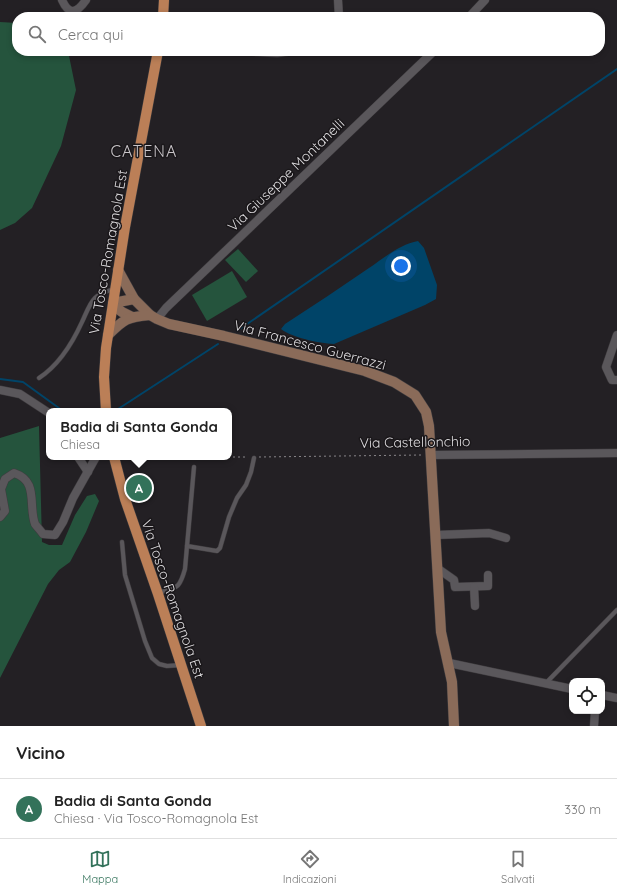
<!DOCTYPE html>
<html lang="it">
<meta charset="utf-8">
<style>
:root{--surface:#fff;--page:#f6f6f6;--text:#222;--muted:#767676;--line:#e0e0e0;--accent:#33725a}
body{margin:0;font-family:Quicksand,sans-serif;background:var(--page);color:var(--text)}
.controls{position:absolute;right:12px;bottom:12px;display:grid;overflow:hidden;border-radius:8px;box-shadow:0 2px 6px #0003}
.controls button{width:36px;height:36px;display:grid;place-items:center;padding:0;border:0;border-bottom:1px solid var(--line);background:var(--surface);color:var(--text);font:20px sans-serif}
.you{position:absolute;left:401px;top:266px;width:14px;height:14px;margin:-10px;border:3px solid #fff;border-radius:50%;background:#1a73e8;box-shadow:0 0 0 6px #1a73e833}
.badge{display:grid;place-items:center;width:26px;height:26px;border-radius:50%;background:var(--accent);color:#fff;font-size:13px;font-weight:700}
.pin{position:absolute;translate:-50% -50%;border:2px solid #fff;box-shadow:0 1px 4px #0006}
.popup{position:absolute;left:46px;top:408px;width:186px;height:52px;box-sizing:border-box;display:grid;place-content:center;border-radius:8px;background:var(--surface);filter:drop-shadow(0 1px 3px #0005);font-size:13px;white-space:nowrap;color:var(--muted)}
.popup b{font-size:15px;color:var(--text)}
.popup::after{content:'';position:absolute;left:50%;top:100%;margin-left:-8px;border:8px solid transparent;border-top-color:var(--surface)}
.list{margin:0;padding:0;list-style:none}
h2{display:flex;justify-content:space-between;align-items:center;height:52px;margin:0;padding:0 16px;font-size:17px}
h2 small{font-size:13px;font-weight:400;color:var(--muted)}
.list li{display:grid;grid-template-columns:26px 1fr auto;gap:12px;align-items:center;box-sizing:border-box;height:60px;padding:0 16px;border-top:1px solid var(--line)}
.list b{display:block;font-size:15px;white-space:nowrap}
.list p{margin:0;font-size:13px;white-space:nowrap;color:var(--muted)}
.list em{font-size:13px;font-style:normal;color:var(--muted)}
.icon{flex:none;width:22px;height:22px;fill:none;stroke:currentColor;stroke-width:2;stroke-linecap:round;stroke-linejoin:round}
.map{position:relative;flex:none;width:617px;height:726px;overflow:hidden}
.search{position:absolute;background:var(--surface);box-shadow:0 2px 6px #0003;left:12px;right:12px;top:12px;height:44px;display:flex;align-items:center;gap:10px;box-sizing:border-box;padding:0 14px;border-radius:16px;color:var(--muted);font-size:15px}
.sheet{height:112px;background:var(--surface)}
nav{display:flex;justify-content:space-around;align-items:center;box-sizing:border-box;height:56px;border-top:1px solid var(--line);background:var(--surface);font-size:11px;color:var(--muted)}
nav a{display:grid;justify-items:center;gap:2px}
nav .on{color:var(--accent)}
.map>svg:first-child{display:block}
</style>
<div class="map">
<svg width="617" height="726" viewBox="0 0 617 726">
<rect width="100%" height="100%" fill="#232024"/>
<g fill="#25543d">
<path d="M0,22L17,23V51H68L76,90L61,146L32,208L15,223L0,230Z"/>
<path d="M238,249L258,271L246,282L225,260Z"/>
<path d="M232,271L247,297L207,321L192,295Z"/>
<path d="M39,426L42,542L49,545H62L75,515L87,496L95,494L99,501L86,532L70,562L59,570L48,584L0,678V438Z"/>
</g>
<path fill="#004468" d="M418,241L424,248L437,285L436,299L425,305L334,344C319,343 293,338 281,329L285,324C313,306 341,287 369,268C384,258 400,244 418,241Z"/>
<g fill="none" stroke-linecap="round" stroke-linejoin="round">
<g stroke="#004468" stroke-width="2">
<path d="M237,331L617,69"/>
<path d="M0,379L23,382L63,411"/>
<path d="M115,411L218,344"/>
</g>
<g stroke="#3f3c3f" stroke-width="5">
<g id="service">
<path d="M39,378C59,365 72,344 82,322C86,314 89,304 95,298C101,292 108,291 115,289"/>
<path d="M122,542L125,575L145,641L152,658L159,664L167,666L181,665"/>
<path d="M187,546L217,551L220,548L229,517L237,498L246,485L251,472L254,458"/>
<path d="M158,593C177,587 179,590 185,569L194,467"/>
<path d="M546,683L617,610"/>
</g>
</g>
<g stroke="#3f3c3f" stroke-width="9">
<g id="minor">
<path d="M62,0C69,16 77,13 86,0"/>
<path d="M338,0L339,17"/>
<path d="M469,17L485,0"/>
<path d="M243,51L277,53L292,51"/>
<path d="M157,319L166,308L434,51"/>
<path d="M617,335L606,367L612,380H617"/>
<path d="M0,390L20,394L49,413"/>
<path d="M431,455L617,453"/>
<path d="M78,457L88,472"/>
<path d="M0,517L5,511L1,489L5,479L14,473C39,481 28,505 35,524C37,527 41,531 43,534L55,535L63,522L73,498L96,457"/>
<path d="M436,535L489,533L506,538"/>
<path d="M437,568L454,580L455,587L488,586V575"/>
<path d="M474,587L475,606"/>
<path d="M449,663L572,689"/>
<path d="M602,695L617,698"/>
<path d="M594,726L595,711"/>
</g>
</g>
<g stroke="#3f3c3f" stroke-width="11">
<g id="secondary">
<path d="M118,270L134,299L150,315L157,319L169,324L224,336L365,371L394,382L415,395L426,412L429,426L441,632L452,682L454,726"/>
<path d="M113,303L134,299"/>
<path d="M113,305L122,312L132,317"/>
<path d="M108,335C124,319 127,317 150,315"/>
</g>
</g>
<g stroke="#3f3c3f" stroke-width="11">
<g id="primary">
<path d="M163,17L164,0"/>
<path d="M106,411L104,377L106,348L125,227L158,51"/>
<path d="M114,457L125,499L158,594L201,726"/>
</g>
</g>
<g stroke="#89868a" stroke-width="1" stroke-dasharray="2 3" stroke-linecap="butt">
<path d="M129,457H130"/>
<path d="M213,457H248"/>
<path d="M259,457L422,455"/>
</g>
<use href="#service" stroke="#5a575b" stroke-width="4"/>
<use href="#minor" stroke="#5a575b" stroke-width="8"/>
<use href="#secondary" stroke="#8a6b59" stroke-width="10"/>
<use href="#primary" stroke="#bb7f57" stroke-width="10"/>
</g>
<g text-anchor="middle" stroke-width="3" stroke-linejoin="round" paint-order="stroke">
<g font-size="14" fill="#dedcdf" stroke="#1a171a">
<text transform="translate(286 175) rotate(-44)" y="5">Via Giuseppe Montanelli</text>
<text transform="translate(108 252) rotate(-80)" y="5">Via Tosco-Romagnola Est</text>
<text transform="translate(310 345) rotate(15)" y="5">Via Francesco Guerrazzi</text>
<text transform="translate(415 442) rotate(-1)" y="5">Via Castellonchio</text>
<text transform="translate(173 599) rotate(71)" y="5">Via Tosco-Romagnola Est</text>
</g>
<g font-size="16" letter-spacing="1" fill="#c9c5c9" stroke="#1a171a">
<text x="144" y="157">CATENA</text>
</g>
</g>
</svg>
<div class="controls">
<button><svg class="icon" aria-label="locate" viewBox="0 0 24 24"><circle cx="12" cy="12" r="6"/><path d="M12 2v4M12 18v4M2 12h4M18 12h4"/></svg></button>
</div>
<div class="you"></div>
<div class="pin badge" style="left:139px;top:488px">A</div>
<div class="popup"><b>Badia di Santa Gonda</b>Chiesa</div>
<div class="search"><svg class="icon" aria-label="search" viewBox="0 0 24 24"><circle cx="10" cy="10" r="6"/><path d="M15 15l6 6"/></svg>Cerca qui</div>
</div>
<section class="sheet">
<h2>Vicino<small></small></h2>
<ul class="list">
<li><span class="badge">A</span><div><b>Badia di Santa Gonda</b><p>Chiesa · Via Tosco-Romagnola Est</p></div><em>330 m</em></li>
</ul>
</section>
<nav>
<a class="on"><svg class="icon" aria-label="map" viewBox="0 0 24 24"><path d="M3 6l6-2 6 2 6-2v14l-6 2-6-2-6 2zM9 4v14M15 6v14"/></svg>Mappa</a>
<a><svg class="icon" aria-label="directions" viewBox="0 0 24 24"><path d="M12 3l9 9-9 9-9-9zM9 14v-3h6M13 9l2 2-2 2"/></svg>Indicazioni</a>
<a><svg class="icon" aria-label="saved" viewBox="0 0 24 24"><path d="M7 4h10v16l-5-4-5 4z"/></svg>Salvati</a>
</nav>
